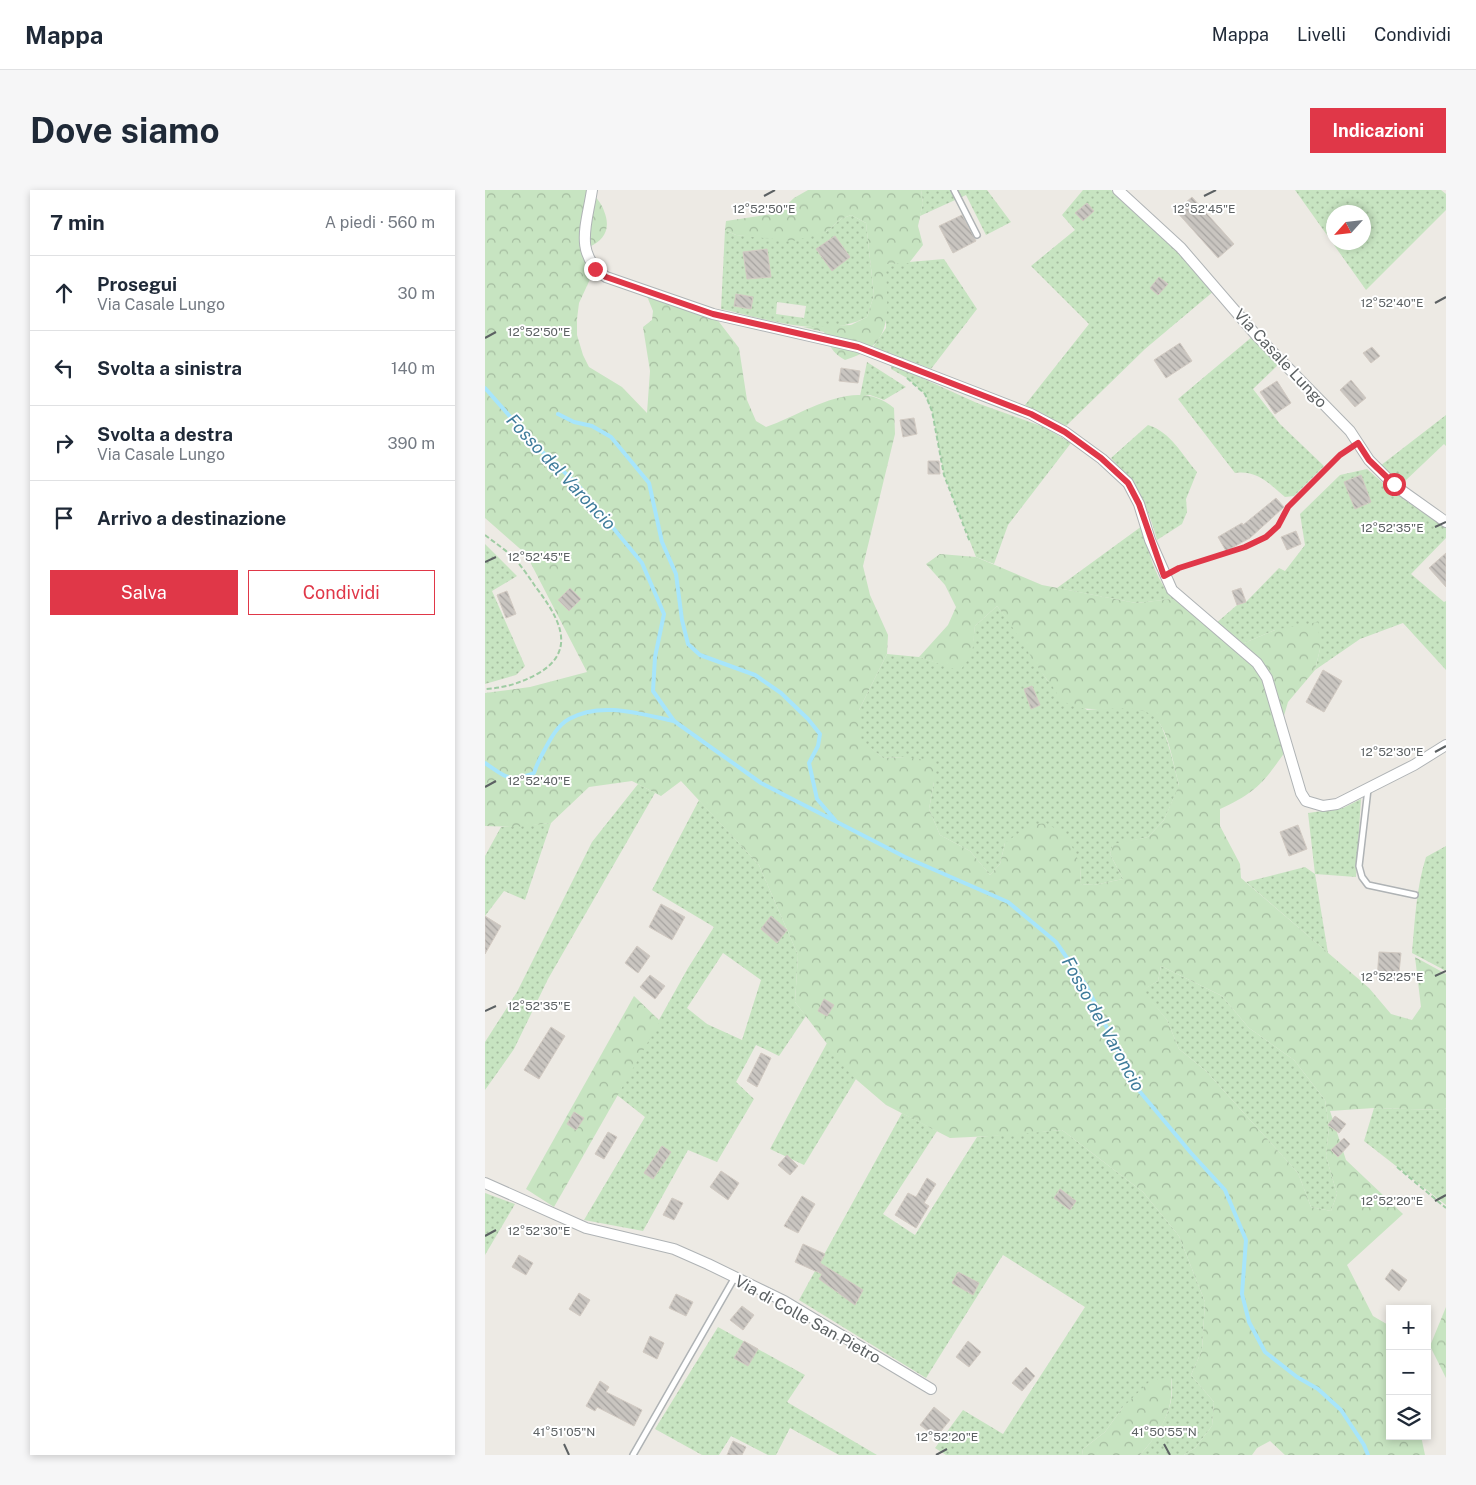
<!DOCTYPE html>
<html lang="it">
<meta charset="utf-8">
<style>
:root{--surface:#fff;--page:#f6f6f7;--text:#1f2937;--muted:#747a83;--line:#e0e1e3;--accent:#e03748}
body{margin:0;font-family:"Public Sans",sans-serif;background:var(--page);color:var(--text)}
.controls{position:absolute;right:15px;bottom:15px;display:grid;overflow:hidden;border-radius:0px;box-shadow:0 2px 8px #0003}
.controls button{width:45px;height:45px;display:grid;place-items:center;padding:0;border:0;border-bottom:1px solid var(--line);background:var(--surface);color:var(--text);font:25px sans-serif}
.compass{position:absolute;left:841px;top:15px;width:45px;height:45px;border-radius:50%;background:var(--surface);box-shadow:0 2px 8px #0003;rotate:243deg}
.stop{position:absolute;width:15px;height:15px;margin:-11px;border:4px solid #e03748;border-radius:50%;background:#fff}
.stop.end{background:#e03748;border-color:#fff;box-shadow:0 1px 5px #0008}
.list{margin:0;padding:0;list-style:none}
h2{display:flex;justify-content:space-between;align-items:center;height:65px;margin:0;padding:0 20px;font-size:21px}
h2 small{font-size:16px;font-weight:400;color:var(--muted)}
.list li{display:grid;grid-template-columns:32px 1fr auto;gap:15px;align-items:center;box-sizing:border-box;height:75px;padding:0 20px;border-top:1px solid var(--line)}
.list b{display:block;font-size:19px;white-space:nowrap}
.list p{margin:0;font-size:16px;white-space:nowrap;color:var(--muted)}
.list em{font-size:16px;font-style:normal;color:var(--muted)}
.actions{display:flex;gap:10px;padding:15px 20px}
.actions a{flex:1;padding:11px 0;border:1px solid var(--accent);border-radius:0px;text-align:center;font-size:18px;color:var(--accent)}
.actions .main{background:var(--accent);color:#fff}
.icon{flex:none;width:28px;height:28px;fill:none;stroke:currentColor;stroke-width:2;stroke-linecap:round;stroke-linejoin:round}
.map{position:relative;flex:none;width:961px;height:1265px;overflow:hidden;border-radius:0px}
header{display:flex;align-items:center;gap:30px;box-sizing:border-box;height:70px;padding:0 25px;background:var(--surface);border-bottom:1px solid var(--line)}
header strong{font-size:24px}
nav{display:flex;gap:28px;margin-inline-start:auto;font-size:18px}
.intro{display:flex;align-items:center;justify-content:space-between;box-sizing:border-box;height:120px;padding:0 30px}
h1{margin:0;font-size:35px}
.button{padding:12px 22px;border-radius:0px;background:var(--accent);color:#fff;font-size:18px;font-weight:700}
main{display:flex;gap:30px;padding:0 30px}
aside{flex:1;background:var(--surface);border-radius:0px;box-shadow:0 2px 8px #0003}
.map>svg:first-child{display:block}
</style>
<header>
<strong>Mappa</strong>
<nav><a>Mappa</a><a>Livelli</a><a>Condividi</a></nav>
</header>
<div class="intro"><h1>Dove siamo</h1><a class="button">Indicazioni</a></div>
<main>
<aside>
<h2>7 min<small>A piedi · 560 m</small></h2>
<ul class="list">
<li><svg class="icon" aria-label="ahead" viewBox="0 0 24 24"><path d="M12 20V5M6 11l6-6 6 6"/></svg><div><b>Prosegui</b><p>Via Casale Lungo</p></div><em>30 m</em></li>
<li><svg class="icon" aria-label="left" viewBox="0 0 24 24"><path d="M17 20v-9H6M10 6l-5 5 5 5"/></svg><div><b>Svolta a sinistra</b></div><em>140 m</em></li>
<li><svg class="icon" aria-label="right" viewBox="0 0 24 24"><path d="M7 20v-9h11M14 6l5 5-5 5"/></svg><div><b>Svolta a destra</b><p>Via Casale Lungo</p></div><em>390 m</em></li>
<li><svg class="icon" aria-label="arrive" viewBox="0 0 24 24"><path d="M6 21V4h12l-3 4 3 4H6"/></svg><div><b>Arrivo a destinazione</b></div></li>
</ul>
<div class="actions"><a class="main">Salva</a><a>Condividi</a></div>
</aside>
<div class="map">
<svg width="961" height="1265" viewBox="0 0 961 1265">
<defs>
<pattern id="grass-dots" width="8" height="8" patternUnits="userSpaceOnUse" patternTransform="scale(1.25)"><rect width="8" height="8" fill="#c7e4c1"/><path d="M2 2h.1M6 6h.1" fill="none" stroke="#a5bca0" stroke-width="1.8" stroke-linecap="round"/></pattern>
<pattern id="forest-crowns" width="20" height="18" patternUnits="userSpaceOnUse" patternTransform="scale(1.25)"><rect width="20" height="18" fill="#c7e4c1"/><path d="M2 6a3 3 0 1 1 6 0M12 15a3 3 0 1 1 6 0" fill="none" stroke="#a5bca0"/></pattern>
<pattern id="building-back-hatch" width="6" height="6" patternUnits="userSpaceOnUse" patternTransform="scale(1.25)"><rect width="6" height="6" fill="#c9c5c0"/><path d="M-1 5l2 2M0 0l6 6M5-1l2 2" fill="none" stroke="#a6a3a0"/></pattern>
</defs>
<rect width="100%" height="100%" fill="#edeae4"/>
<g fill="url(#grass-dots)" fill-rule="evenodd">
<path d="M436,0H502L526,32L501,45L481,5L435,26L438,13Z"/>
<path d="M598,0H626L678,46L729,101L660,159L581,236L540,215L604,134L546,76L590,40L577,25Z"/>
<path d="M810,0H956L961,4V20L881,100ZM848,22H878V52H848Z"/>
<path d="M366,25L381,33L389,105L382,127C339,150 282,129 236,119L240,40L251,45L279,47L341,42L356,29ZM292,112L321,116L319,128L291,124Z"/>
<path d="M459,69L492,119L446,179L388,157L401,138V74Z"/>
<path d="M768,146L795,173L768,199L795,234L839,276L809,306L800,307C785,294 772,280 750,283L693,209Z"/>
<path d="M382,172L421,197L399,210L385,205L375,206Z"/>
<path d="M406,174L492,213L559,237L586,253L523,335L509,374L491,367L459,285L447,221L440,204L422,188L406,179Z"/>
<path d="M961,225V256L959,254L919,292L895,276Z"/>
<path d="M663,235C686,242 697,265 712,282L701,309L702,322L697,334L672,350C662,313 651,296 626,268Z"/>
<path d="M882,279L907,301L961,336V348L926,384L959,412L961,411V480L918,433L875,449L830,480L835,459L790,440L752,456L729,435L752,415L761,412L794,378L800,381L820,355L815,324L855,285Z"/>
<path d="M657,336C664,362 669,388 689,409L651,413L572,398Z"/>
<path d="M0,354L32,386L7,401L40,476L31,485L0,494Z"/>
<path d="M512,416L527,435L562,490L602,520C622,518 649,514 667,524C680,531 690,580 694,596L679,630L663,647L628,655L625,664L638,689L609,695L595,694L596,676L520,653L515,674L505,685L485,661L455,645L444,619L449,592L420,567L398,568L374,549V520L402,464L434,467L475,480L487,460L490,436Z"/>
<path d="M153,594L170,603L63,789L29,859L0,900V852L32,802L107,652Z"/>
<path d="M876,609L871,687L830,684L843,763L761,692L820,677L830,684L823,623L858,618Z"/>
<path d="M214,610L274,675L313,765L310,812L321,826L294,866L271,855L251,892L269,909L232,972L203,960L158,1041L99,1030L160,927L132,905L203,778L229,737L167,700ZM238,763L276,790L257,850L222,834L202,818Z"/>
<path d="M66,633L40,710L19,701L0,726V666L16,637Z"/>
<path d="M961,656V781L927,763C930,730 931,699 941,667Z"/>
<path d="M676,776L737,806L764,838L809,870L840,910L844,937L841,966L852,1004L846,1021L826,1017L813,983L721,881L694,859L682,830L657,800L673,791Z"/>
<path d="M342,853L371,889L319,975L285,959Z"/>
<path d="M889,918L957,920L961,918V1015L879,951Z"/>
<path d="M417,923L452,941L398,1024L430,1045L492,947L577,940L658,1002L694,1046L720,1112L717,1160L706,1185L729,1212L727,1236L710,1258L699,1265H655C674,1244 692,1216 686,1187L638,1217L620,1242L598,1259L597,1265H461L450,1258L478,1220L518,1244L600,1117L518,1065L441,1188L314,1110Z"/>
<path d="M0,1003L30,1014L0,1065Z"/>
<path d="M233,1137L320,1185L302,1212L392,1265H354L305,1238L291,1265H283L246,1246L234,1265H217L170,1239Z"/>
</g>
<g fill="url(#forest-crowns)" fill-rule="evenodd">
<path d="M0,0H107C110,8 117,13 119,21C126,38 120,50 104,57L110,79L228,124L254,158L262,210L271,231L281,237C320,224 370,185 409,218L410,244L378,376L385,405L403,445L402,464L374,520V548L398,568L420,567L449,571V592L444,619L455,645L485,661L505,685L515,674L520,653L545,635L561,633L582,646L596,676L595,694L609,695L638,689L625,664L628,654L663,647L679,630L694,595C689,578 685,549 675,534C658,504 606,530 580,512C575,509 571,502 568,497C547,472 533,442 512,416L490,436L487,464L475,481L434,467L463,435L471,417L460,395L441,374L455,364L491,367L557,395L651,413L696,408L752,456L790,440L833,432L835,459L830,480L803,512L796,536L802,559C779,592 772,602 735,619V636L755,674L756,688L884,798L906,824L927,830L936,817L930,767L961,784V918L958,920L889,918L845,921L861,970L918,1024L862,1075L888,1126L905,1136V1246H936L940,1265H800L785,1251L772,1258L767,1265H699L710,1258L727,1236L729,1212L706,1185L717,1160L720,1112L694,1046L658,1002L577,940L527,945L465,948L401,915L366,885L310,812L313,765L274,675L196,591L176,606L147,591L104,597L66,633L30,637L0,636V503L45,497L102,482L41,364L0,328ZM107,85L161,104L168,121L167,130L158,137L165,181L162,223L137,197L104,177L98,165L92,145V129L94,113ZM676,776L737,806L764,838L809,870L840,910L844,937L841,966L852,1004L846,1021L826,1017L813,983L721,881L694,859L682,830L658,800L673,791Z"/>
<path d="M323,0H436L438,13L433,36L438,55L424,73L401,74C401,119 413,155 360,170C347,163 344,155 339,142L318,137L366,135L382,127L389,105L381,33L366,25L356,29L341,42L308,51L251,45L240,40L241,31L293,23L309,8Z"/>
<path d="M149,806L175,831L69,1017L41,999Z"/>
<path d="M961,1117V1188L945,1156Z"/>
<path d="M686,1187C690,1219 676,1242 655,1265H597L598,1259L620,1242L638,1217L665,1191Z"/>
</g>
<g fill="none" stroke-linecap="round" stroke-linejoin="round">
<g stroke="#a7e5fb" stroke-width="4">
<path d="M0,198L50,255L92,294L157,373L179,424L170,467L168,501L189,531L276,593L420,667L523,712L571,752L602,797L651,897L706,963L740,1000L761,1050L757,1104L764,1132L780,1162L812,1187L833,1199L856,1220L879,1255L883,1265"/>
<path d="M73,224L89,232L107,236L126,247L164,293L177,352L191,384L197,430L203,454L215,465L270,485L296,503L323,529L335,544L333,556L324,573L332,609L350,630"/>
<path d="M0,573C21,587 23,593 49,583C52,573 56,567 60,559C66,548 73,535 84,529C116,511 155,524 189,531"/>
</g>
</g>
<g fill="url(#building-back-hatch)" stroke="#d2cac2">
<path d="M707,7L749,54L733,68L691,21Z"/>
<path d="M602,13L609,21L598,31L590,23Z"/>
<path d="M477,25L491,51L468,63L454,36Z"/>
<path d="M350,46L365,67L347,81L331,59Z"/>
<path d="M282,59L286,87L262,89L258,62Z"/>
<path d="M674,87L683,94L673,105L665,98Z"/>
<path d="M251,104L268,107L266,119L249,116Z"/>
<path d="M695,153L707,171L681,188L669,170Z"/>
<path d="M887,157L895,166L886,173L878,163Z"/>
<path d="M356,178L375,181L373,193L354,191Z"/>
<path d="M866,190L881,208L870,217L855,200Z"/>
<path d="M792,191L806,213L790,224L775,202Z"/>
<path d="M429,228L432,244L418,247L415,230Z"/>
<path d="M443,271H454L455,284H443Z"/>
<path d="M876,285L886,312L870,319L859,292Z"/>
<path d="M791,308L799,317L765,348L741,361L733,347L757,333L758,335Z"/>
<path d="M811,341L816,354L802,360L796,347Z"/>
<path d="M961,363V397L944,378Z"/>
<path d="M85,398L96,409L84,421L73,410Z"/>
<path d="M756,398L761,412L752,415L747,401Z"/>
<path d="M22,401L31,424L21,428L12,405Z"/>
<path d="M838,480L857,491L839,522L821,512Z"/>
<path d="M547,496L555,515L546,519L539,499Z"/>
<path d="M813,635L822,659L804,666L795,642Z"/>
<path d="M176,714L200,727L187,750L164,737Z"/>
<path d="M0,726L16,736L0,764Z"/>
<path d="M286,726L302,740L292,753L276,739Z"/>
<path d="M152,756L165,766L153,783L140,773Z"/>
<path d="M894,762L916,763L913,792L892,790Z"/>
<path d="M165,785L180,796L170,809L155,797Z"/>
<path d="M339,809L349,815L342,826L333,821Z"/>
<path d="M66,837L80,846L54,889L39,880Z"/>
<path d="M276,863L286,868L272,897L262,891Z"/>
<path d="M89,922L99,928L91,940L82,934Z"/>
<path d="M850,926L861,934L854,943L843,935Z"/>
<path d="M123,942L132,947L119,969L110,964Z"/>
<path d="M859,948L865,954L853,967L846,960Z"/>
<path d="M177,956L186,962L168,989L159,983Z"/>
<path d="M302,965L313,976L305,985L293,975Z"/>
<path d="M236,981L254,993L243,1010L225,997Z"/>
<path d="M442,988L451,994L439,1013L444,1016L431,1038L410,1025L423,1003L431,1007Z"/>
<path d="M575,999L591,1011L585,1020L569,1008Z"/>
<path d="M317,1006L330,1014L313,1043L299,1036Z"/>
<path d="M187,1008L198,1013L189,1030L178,1025Z"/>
<path d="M318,1054L340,1064L335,1073L378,1100L370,1115L334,1089L337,1084L310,1072Z"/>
<path d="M34,1065L48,1073L41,1085L27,1077Z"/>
<path d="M907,1079L922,1090L914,1101L900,1089Z"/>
<path d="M473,1082L494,1093L488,1105L467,1093Z"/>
<path d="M94,1103L105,1110L95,1126L84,1119Z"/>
<path d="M191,1104L208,1112L201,1126L184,1118Z"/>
<path d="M257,1116L269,1125L258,1140L245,1130Z"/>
<path d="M165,1146L179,1153L172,1169L158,1162Z"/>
<path d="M259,1151L273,1159L263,1176L249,1168Z"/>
<path d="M483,1151L496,1162L484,1177L471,1167Z"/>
<path d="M541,1177L550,1186L537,1201L527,1193Z"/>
<path d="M115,1191L124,1197L121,1202L157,1220L149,1236L112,1217L110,1221L101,1216Z"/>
<path d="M449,1217L465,1230L451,1247L435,1235Z"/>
<path d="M248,1251L261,1257L257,1265H242Z"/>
</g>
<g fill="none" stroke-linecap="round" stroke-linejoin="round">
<g stroke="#afb3b5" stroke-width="8">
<g id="lane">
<path d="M469,0L492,45"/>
<path d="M883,599L874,676L877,687L883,695L930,705"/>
<path d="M148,1265L250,1087"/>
</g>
</g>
<g stroke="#afb3b5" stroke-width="12">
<g id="street">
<path d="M107,0C102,34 88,64 121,87L228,124L373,157L546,224L580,242L617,269L643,293L654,314L665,350L687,400L772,473L782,488L816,603L821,611L838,616L852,614L929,575L961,555"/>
<path d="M633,0L696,58L771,145L865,241L884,270L909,295L961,332"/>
<path d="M0,993L101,1038L189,1059L223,1074L299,1111L446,1199"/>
</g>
</g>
<g stroke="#9fcca3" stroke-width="2" stroke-dasharray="5 2.5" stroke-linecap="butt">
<path d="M422,188L440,204L447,221L459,285L485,352"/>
<path d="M0,345C10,353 21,360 30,369C37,377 44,387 50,396C72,425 94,459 54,483C36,493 20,498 0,499"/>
<path d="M690,380L760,357L781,347L793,336L803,317L855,265L865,259"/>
<path d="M912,977L961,1018"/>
</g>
<use href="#lane" stroke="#fff" stroke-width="5"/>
<use href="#street" stroke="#fff" stroke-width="10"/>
</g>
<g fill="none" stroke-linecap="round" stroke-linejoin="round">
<path stroke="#e03748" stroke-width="6" d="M110,79L121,87L228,124L373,157L546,224L580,242L616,268L643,293L654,314L679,386L694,378L760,357L781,347L793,336L803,317L855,265L873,253L884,270L909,294"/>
</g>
<path fill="none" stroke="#5c6163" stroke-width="2" d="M279,6L290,0M719,6L731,0M950,113L961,107M0,148L11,142M950,337L961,332M0,372L11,367M950,562L961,556M0,597L11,591M950,786L961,781M0,821L11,816M950,1011L961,1005M0,1046L11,1040M79,1254L84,1265M679,1254L685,1265M451,1265L462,1259"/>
<g text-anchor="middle" stroke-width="4" stroke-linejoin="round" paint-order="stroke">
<g font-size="16" fill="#5c6163" stroke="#fff">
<text transform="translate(796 168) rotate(47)" y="6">Via Casale Lungo</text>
<text transform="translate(323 1129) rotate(29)" y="6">Via di Colle San Pietro</text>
</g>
<g font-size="18" font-style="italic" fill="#3f7c9b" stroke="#fff">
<text transform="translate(76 282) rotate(47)" y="6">Fosso del Varoncio</text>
<text transform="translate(618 834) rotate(61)" y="6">Fosso del Varoncio</text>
</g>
</g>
<g font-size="12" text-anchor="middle" fill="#5c6163" stroke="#fff" stroke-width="4" stroke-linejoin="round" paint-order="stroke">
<text x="279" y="23">12°52'50"E</text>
<text x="719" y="23">12°52'45"E</text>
<text x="907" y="117">12°52'40"E</text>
<text x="54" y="146">12°52'50"E</text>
<text x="907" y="342">12°52'35"E</text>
<text x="54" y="371">12°52'45"E</text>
<text x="907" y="566">12°52'30"E</text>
<text x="54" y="595">12°52'40"E</text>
<text x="907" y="791">12°52'25"E</text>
<text x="54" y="820">12°52'35"E</text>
<text x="907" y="1015">12°52'20"E</text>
<text x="54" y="1045">12°52'30"E</text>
<text x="79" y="1246">41°51'05"N</text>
<text x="679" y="1246">41°50'55"N</text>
<text x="462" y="1251">12°52'20"E</text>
</g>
</svg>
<div class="controls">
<button>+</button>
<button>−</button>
<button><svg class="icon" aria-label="layers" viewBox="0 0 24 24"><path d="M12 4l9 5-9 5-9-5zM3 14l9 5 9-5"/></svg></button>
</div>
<svg class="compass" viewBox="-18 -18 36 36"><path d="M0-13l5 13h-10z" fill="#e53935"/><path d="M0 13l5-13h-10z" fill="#747a83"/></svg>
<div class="stop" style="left:909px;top:294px"></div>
<div class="stop end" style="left:110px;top:79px"></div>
</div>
</main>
